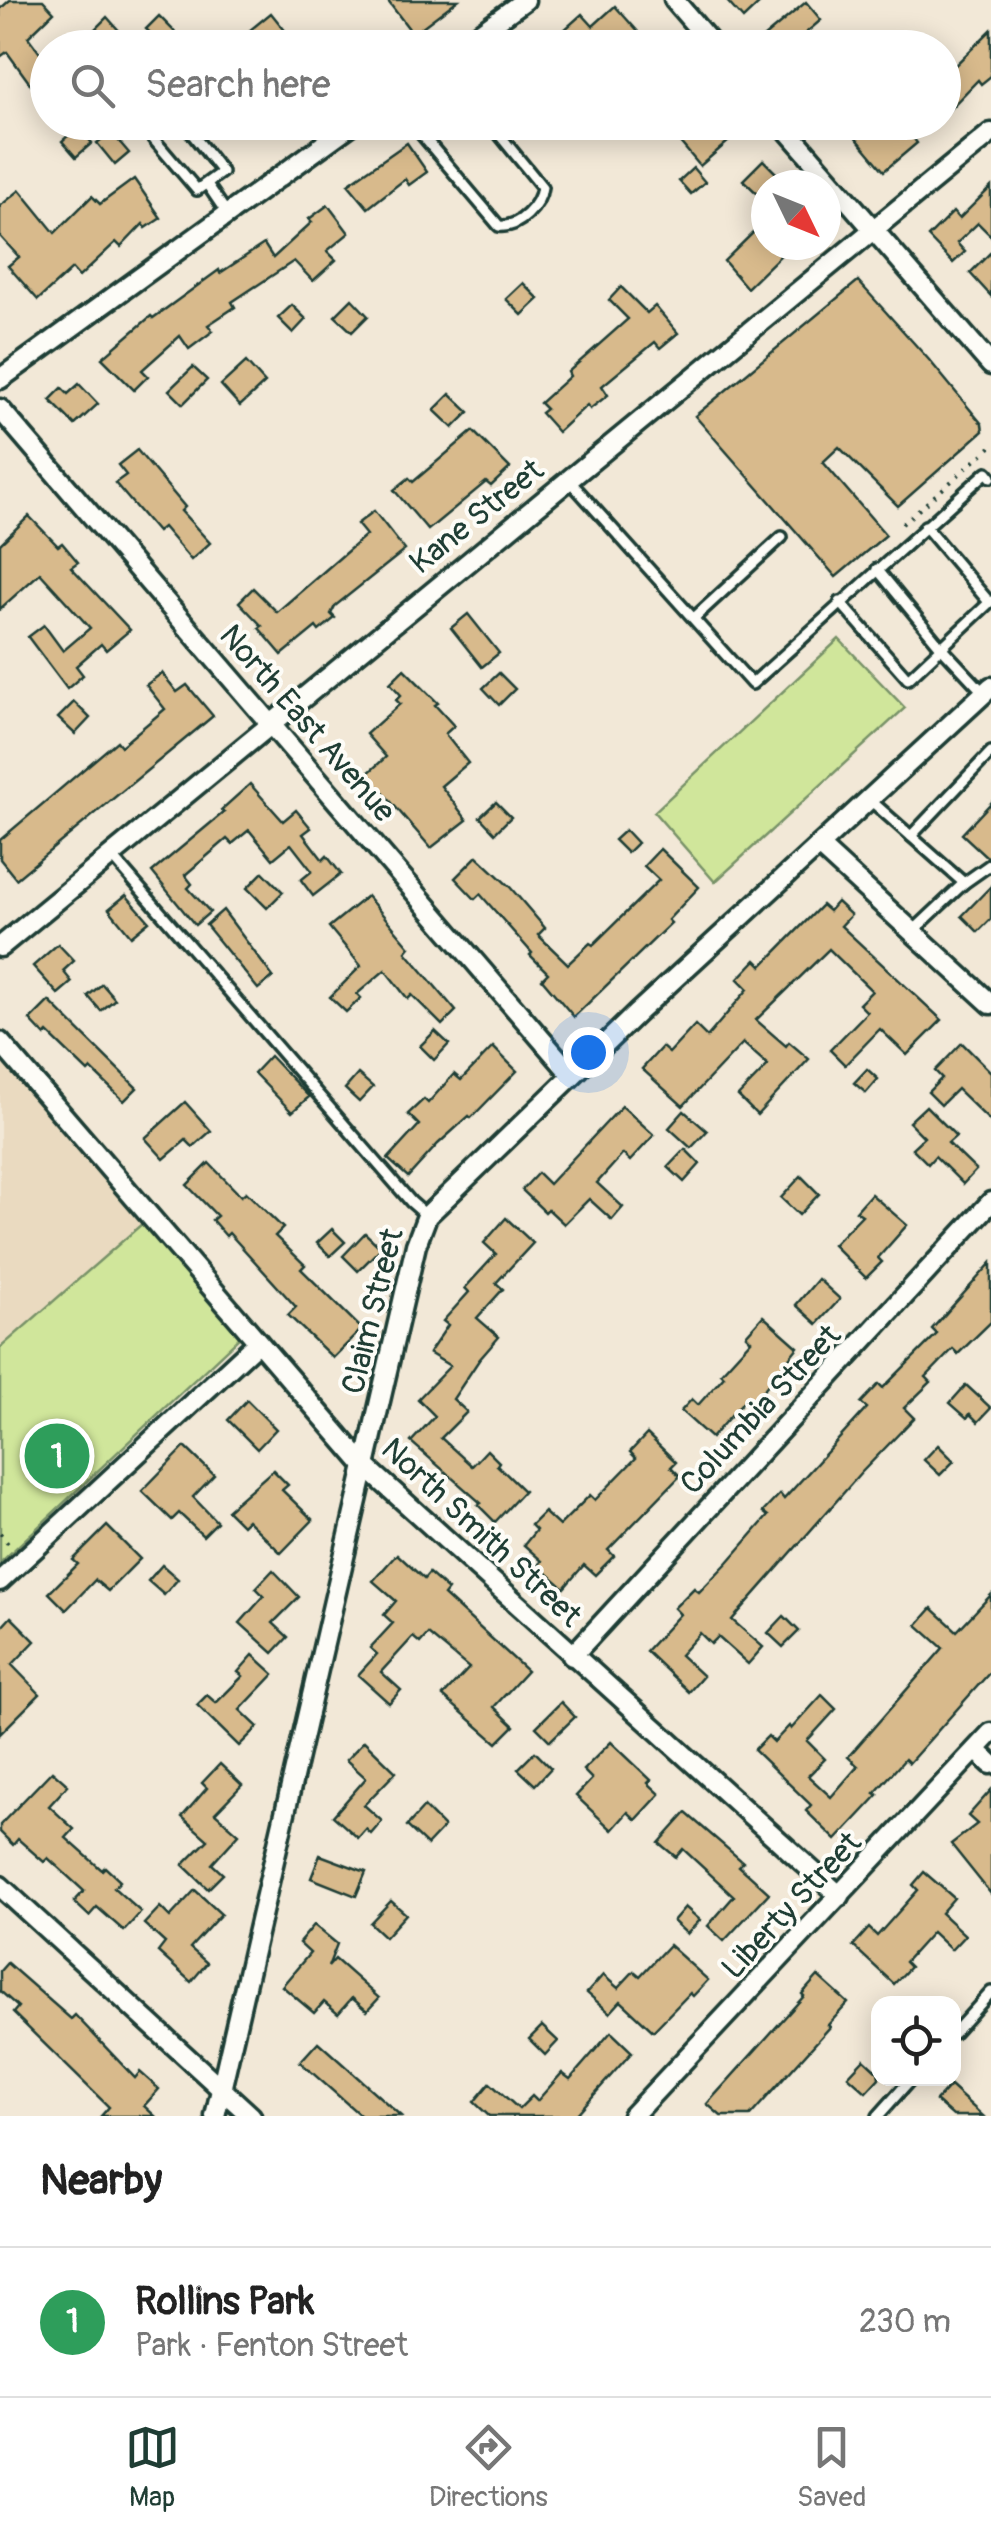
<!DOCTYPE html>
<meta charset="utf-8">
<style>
:root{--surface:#fff;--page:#f2f2f2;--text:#222;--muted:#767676;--line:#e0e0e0;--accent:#1f3d34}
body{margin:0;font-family:Pangolin,sans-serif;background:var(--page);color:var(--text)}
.controls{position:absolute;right:30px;bottom:30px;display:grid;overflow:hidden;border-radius:20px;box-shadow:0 5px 25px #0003}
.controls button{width:90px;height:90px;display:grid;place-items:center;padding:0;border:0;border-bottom:2px solid var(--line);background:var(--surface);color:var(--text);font:50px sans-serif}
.compass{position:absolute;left:751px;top:170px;width:90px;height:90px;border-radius:50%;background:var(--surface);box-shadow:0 5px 25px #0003;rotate:133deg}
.you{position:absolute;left:588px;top:1052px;width:35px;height:35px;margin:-25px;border:8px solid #fff;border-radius:50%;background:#1a73e8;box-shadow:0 0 0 15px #1a73e833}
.badge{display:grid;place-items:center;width:65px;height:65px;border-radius:50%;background:var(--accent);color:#fff;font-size:32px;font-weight:700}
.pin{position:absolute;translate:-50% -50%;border:5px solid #fff;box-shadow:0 2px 10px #0006}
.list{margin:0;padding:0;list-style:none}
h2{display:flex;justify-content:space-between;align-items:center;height:130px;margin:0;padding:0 40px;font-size:42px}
h2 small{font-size:32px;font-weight:400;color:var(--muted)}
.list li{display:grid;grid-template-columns:65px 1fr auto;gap:30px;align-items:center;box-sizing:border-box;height:150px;padding:0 40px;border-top:2px solid var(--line)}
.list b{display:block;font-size:38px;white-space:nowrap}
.list p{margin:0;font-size:32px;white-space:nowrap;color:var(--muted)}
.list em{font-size:32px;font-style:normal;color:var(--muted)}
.icon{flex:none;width:55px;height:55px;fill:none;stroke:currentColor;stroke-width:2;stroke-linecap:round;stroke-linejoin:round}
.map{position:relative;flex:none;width:991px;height:2116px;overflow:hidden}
.search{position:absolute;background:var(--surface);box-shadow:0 5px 25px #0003;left:30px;right:30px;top:30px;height:110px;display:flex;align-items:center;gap:25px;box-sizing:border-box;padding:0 35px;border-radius:55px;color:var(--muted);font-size:38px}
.sheet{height:280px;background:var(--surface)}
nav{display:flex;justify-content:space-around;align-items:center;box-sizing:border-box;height:140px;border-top:2px solid var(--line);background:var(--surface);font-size:28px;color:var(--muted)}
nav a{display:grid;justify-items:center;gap:5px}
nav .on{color:var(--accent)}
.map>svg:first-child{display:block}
</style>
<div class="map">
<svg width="991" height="2116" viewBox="0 0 991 2116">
<rect width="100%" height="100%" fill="#f2e8d7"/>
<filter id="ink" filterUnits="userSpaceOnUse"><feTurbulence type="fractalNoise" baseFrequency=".01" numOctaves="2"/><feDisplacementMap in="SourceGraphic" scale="20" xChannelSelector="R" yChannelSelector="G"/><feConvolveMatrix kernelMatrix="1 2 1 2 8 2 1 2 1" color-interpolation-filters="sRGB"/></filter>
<g filter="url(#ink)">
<path fill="#eadac0" d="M0,1057L143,1223L0,1348Z"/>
<g fill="#d0e69b" stroke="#789268" stroke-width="2.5">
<path d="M839,639L905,708L715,882L654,812Z"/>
<path d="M143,1223L241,1336L0,1563V1348Z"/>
</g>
<g fill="#d8ba8c" stroke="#1f3d34" stroke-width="2.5">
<path d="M10,0H43L54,12L28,37L48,64V72L31,85L7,52L0,57V9Z"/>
<path d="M387,0H458L413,34Z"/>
<path d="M726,0H763L743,19Z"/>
<path d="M806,2L821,20L801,37L811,48H751Z"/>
<path d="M615,6L640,34L626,48H544L582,14L593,26Z"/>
<path d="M271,13L299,48H228Z"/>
<path d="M159,16L173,30L186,48H166L146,29Z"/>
<path d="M107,17L122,34L108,48H103L90,34Z"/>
<path d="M991,30V76L981,84L978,80L944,115V76Z"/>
<path d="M663,122H727L737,134L700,166Z"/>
<path d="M843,122H901L917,143L884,171Z"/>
<path d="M78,127L92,143L76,157L62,141Z"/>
<path d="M111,132L129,153L115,165L97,143Z"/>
<path d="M407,143L427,172L409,185L405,179L368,208L348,184Z"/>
<path d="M763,160L788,185H766V202L743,180Z"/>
<path d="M693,168L705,182L691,194L679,181Z"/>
<path d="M134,179L161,218L146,228L143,224L121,247L116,242L79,277L72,269L38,300L8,266L19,257L0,236V206L20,190L55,233L92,196L100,204Z"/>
<path d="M991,187V236L978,223L957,243L965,252L953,263L928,237L953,212L959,219Z"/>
<path d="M328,205L349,233L327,251L336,260L313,281L294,261L232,302L235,307L208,325L213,331L189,349L180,336L142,370L148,376L134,390L102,358L151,316L153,318L219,270L220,273L264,244L273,258L312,222L309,219Z"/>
<path d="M760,226L766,234V245H775L782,254L747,288L724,261Z"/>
<path d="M991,252V296L970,273Z"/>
<path d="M858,281L930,361L982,424L983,431L898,506L839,447L823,462L886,535L836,577L695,416Z"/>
<path d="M523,283L539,299L522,315L506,299Z"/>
<path d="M621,287L647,313L655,306L678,333L660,348L655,342L602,386L608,395L590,409L587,405L558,432L541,413L546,409L540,403L570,376L568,372L628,319L609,300Z"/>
<path d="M352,299L368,316L352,332L335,316Z"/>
<path d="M292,305L306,319L293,333L278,318Z"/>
<path d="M246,362L265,383L240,406L221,385Z"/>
<path d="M193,367L207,380L183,404L169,390Z"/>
<path d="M79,384L98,404L75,425L50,400L62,388L68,394Z"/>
<path d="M450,394L469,412L453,428L434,410Z"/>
<path d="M473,431L510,468L491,486L486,482L428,530L394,490L409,478L413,482Z"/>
<path d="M137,450L185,507L181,511L210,543L191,560L163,527L157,532L115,483L126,475L118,465Z"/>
<path d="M374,511L405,550L335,606L331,614L335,618L319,631L316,627L282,655L259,628L262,626L239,602L253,588L277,612L366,535L357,524Z"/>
<path d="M29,516L58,546L62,543L78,562L71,567L130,630L106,650L101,644L76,666L83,675L67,689L28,637L44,625L63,651L90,628L40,573L0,609V544Z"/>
<path d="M468,614L499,653L482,667L451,628Z"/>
<path d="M404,669L438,703L435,705L454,726L445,734L468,763L441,786L467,820L431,848L367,774L386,757L366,734L400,704L396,700L401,695L390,683Z"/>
<path d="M162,673L177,692L187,685L213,716L16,879L0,859V840L117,741L121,746L165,709L146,685Z"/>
<path d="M499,673L515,689L499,705L483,688Z"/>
<path d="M74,702L90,718L75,734L58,718Z"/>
<path d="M250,784L283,821L296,810L311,828L303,834L323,860L327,856L341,874L313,896L301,880L312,871L291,844L273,859L249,830L232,844L227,839L185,875L192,884L188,888L210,912L195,925L152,872L224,812L221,810Z"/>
<path d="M496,802L511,817L495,833L480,817Z"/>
<path d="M991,803V856L987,857L962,834Z"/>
<path d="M625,830L637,843L627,853L614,840Z"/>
<path d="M660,849L699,887L668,920L671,923L574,1017L542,979L548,973L530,955L532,953L480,894L475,899L455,878L477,856L510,887L545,928L538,935L568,964L590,943L593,945L659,880L644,866Z"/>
<path d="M263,872L283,892L267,908L247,888Z"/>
<path d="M991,886V919L978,932L962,916Z"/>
<path d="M126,895L149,921L131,936L109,909Z"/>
<path d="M367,896L410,947L406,952L456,1011L442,1025L412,995L408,999L385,970L357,994L361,998L346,1012L330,997L361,966L329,927Z"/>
<path d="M837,902L851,915L841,926L942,1020L907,1055L880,1029L845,1065L830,1050L867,1012L859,1004L872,991L829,949L756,1020L786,1046L789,1042L809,1059L757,1115L738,1096L768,1065L743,1043L683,1106L642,1069L662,1047L669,1053L695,1025L707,1037L748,989L738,979L756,960L762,966L822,905L829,911Z"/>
<path d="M223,910L273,977L258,989L206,925Z"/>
<path d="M58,944L74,961L63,971L72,982L58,994L33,966Z"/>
<path d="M102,984L115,999L101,1011L88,996Z"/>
<path d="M49,1001L137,1088L124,1101L91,1069L88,1072L48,1033L45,1036L30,1020Z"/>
<path d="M435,1031L449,1044L434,1060L420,1046Z"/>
<path d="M962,1043L991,1072V1122L957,1089L941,1105L928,1092L942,1078L935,1071Z"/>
<path d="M493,1047L517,1071L471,1118L469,1116L438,1144L408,1177L388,1159L419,1125L408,1114L424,1099L428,1103L454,1074L461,1080Z"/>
<path d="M270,1056L309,1097L292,1112L254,1073Z"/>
<path d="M867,1069L878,1079L866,1093L854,1083Z"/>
<path d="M358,1074L373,1087L359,1102L345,1089Z"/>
<path d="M185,1102L211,1131L193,1147L186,1140L164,1159L145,1138Z"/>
<path d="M622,1106L654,1135L630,1161L623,1154L597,1183L623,1207L612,1220L589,1199L564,1224L548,1209L545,1212L522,1190L538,1173L549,1184Z"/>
<path d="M926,1106L956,1136L948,1143L976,1170L963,1184L935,1156L928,1164L912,1148L924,1137L909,1122Z"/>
<path d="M684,1111L707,1131L691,1148L669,1128Z"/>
<path d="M685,1149L700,1164L684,1182L668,1167Z"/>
<path d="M209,1163L241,1196L246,1192L283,1228L275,1236L305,1265L301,1269L362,1329L333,1358L288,1315L296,1307L229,1233L226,1236L212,1220L217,1216L187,1185Z"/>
<path d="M801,1176L819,1194L799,1215L781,1198Z"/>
<path d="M871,1194L907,1225L878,1258L882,1262L866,1278L833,1245L862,1215L856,1211Z"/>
<path d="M506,1218L533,1243L496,1283L503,1289L477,1318L499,1337L479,1360L453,1399L467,1412L441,1438L472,1466L487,1450L499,1462L497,1465L524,1491L495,1522L478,1505L481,1503L411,1442L435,1416L418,1399L450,1366L429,1353L448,1325L443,1321L469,1292L465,1288L496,1254L484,1243Z"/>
<path d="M332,1229L345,1242L330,1256L317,1243Z"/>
<path d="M365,1233L381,1248L358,1271L343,1256Z"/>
<path d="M991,1263V1322L958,1354L953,1349L926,1377L931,1382L904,1408L914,1418L861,1473L732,1620L763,1647L748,1664L718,1637L711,1644L700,1633L680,1655L703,1676L689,1692L646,1651L680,1614L674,1608L694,1588L699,1592L728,1562L768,1516L763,1512L780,1494L784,1499L867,1408L861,1403L879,1384L883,1388L937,1334L932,1329Z"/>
<path d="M818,1279L840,1299L817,1324L796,1305Z"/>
<path d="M763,1316L798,1347L753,1403L747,1397L711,1438L681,1411L692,1399L698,1405L724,1376L721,1373L751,1340L746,1335Z"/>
<path d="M966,1385L991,1408L978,1422L970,1414L967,1418L950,1403Z"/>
<path d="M247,1400L276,1429L257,1449L228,1420Z"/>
<path d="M647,1434L676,1462L671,1467L680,1476L608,1550L614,1556L595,1575L584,1565L564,1588L538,1565L542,1561L524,1545L536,1530L531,1525L544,1512L559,1526L590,1495L595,1500L636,1458L630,1452Z"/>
<path d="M938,1445L954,1461L940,1475L924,1460Z"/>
<path d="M185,1447L214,1475L193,1497L217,1522L203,1536L179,1513L172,1520L142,1491Z"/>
<path d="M273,1470L288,1485L282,1490L313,1520L281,1553L247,1520L242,1525L227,1510Z"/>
<path d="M107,1526L140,1559L108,1591L95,1580L66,1610L49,1593L78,1564L73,1560Z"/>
<path d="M397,1554L424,1579L429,1573L448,1590L444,1595L527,1671L494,1707L514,1726L497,1743L443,1696L469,1668L428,1634L420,1643L413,1637L381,1672L401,1690L389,1703L358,1675L377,1654L370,1648L393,1623L384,1615L396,1601L373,1581Z"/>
<path d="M162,1565L178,1579L164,1595L148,1581Z"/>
<path d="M273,1570L299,1597L273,1623L288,1637L273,1653L240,1623L264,1596L256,1588Z"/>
<path d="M991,1595V1671L909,1763L905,1759L875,1793L878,1795L836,1840L806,1811L811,1805L754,1750L768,1736L774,1742L789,1726L791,1729L822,1695L836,1709L807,1741L825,1759L808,1776L831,1797L858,1766L848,1757L943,1648L917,1625L932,1608L957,1631Z"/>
<path d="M784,1616L799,1631L783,1647L768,1633Z"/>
<path d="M11,1617L35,1641L12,1665L40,1694L0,1734V1629Z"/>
<path d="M253,1655L274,1674L240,1710L258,1727L239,1746L197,1705L207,1695L216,1703L243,1676L238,1672Z"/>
<path d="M561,1702L575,1717L550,1741L536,1727Z"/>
<path d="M364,1741L396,1772L364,1805L382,1821L371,1834L366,1829L358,1838L333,1816L366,1778L346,1760Z"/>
<path d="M611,1742L651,1780L648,1783L660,1794L636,1820L628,1812L612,1830L576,1796L592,1779L583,1770Z"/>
<path d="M535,1752L551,1768L535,1785L518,1769Z"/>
<path d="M220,1764L242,1785L215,1813L239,1834L212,1864L223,1874L208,1889L183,1865L208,1840L182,1817L207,1788L202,1783Z"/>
<path d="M52,1771L68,1785L49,1806L74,1829L66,1838L102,1870L105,1867L120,1881L114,1888L141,1912L124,1931L97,1907L89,1916L74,1902L84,1891L48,1858L44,1862L18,1839L13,1845L0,1832V1825Z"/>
<path d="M991,1790V1894L951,1844L977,1824L968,1816Z"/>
<path d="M424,1807L444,1827L427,1845L407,1826Z"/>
<path d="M686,1813L743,1862L739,1866L769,1893L724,1941L708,1926L734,1896L683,1849L676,1857L659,1843Z"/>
<path d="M320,1855L366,1872L356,1896L311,1878Z"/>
<path d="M924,1872L954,1898L941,1913L965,1935L951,1950L932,1932L905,1962L910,1967L894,1984L853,1946L869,1928L877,1936L918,1890L913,1885Z"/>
<path d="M195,1890L221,1914L190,1948L207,1963L191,1982L158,1952L165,1943L144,1924L160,1907L170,1917Z"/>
<path d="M391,1901L406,1914L385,1937L370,1923Z"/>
<path d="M685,1907L700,1920L687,1934L673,1921Z"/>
<path d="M314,1925L337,1944L328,1967L335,1959L379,1998L367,2011L352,1998L338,2014L324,2002L314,2013L282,1986L310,1953L299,1943Z"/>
<path d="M669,1945L708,1980L693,1996L690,1993L653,2031L621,2001L610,2013L587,1993L603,1975L618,1988L634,1971L640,1976Z"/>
<path d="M7,1963L71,2019L75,2015L135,2078L140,2072L159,2089L144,2106L155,2116H101L109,2107L13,2013L18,2007L0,1991V1971Z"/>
<path d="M818,1976L848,2003L828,2025L830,2027L750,2116H721L707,2104L804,1996L802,1994Z"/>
<path d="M542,2026L558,2041L545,2055L529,2039Z"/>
<path d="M611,2032L632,2052L575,2116H489L474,2102L490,2083L519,2109L532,2096L537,2101L562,2073L570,2079Z"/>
<path d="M318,2042L401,2116H361L300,2062Z"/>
<path d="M864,2059L878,2072L879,2078L866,2092L848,2076Z"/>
<path d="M950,2086L983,2116H953L936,2101Z"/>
</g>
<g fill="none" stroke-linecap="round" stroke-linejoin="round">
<g stroke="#1f3d34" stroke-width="16">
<g id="service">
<path d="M139,122L197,190L222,172L183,122"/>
<path d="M411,122L499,226C519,228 540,206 542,187L489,122"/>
<path d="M207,184L228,215"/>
<path d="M568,479L752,684L987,472L991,477"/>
<path d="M925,526L989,602"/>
<path d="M877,569L941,647L984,693"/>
<path d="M840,602L908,679L991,601"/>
<path d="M694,618L782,537"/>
<path d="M869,799L964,883L991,864"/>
<path d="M911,836L991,752"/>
<path d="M111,855L411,1202L427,1216"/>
<path d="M912,932L964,883"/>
<path d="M954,2033L991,1992"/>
<path d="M878,2116L912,2078"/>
</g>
</g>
<g stroke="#1f3d34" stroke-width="25">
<g id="minor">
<path d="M674,0L715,48"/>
<path d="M459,48L525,0"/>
<path d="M780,122L991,365"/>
<path d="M0,379L355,122"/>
<path d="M0,409L572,1075"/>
<path d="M819,846L991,1004"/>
<path d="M0,947L991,133"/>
<path d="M0,1042L366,1467L840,1896"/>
<path d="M0,1581L258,1342"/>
<path d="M572,1656L991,1202"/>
<path d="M976,1750L991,1764"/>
<path d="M0,1886L251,2116"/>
<path d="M215,2116L416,1245L427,1216L637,1013L991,687"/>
<path d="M632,2116L991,1733"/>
</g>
</g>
<g stroke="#1f3d34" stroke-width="4" stroke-dasharray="2.5 8" stroke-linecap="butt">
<path d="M902,524L991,447"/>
<path d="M0,1533L11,1548"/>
</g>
<use href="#service" stroke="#fdfcf7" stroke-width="9"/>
<use href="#minor" stroke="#fdfcf7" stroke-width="18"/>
</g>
</g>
<g text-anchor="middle" stroke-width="8" stroke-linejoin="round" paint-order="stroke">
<g font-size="32" fill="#1f3d34" stroke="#fdfcf7">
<text transform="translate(476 516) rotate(-39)" y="11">Kane Street</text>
<text transform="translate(308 723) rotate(49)" y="11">North East Avenue</text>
<text transform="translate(372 1311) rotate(-76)" y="11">Claim Street</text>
<text transform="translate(760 1409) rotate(-47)" y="11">Columbia Street</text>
<text transform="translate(482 1532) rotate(43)" y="11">North Smith Street</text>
<text transform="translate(791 1905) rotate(-47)" y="11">Liberty Street</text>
</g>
</g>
</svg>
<div class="controls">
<button><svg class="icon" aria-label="locate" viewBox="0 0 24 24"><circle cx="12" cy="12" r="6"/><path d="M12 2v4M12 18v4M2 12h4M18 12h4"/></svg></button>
</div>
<svg class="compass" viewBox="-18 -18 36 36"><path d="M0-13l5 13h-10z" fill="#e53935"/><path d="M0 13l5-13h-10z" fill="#767676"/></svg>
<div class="you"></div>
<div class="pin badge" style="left:57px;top:1456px;background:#2e9e5b">1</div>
<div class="search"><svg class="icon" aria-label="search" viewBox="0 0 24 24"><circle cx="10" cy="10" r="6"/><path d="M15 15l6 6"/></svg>Search here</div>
</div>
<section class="sheet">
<h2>Nearby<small></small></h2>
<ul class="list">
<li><span class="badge" style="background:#2e9e5b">1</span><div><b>Rollins Park</b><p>Park · Fenton Street</p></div><em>230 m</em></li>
</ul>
</section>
<nav>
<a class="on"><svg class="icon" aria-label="map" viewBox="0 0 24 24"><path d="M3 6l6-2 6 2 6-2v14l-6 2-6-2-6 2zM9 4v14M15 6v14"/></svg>Map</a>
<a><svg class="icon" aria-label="directions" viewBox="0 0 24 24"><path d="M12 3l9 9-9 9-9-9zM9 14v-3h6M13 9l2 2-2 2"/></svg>Directions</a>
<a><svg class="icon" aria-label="saved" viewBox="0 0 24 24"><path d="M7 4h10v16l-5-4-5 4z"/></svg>Saved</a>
</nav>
